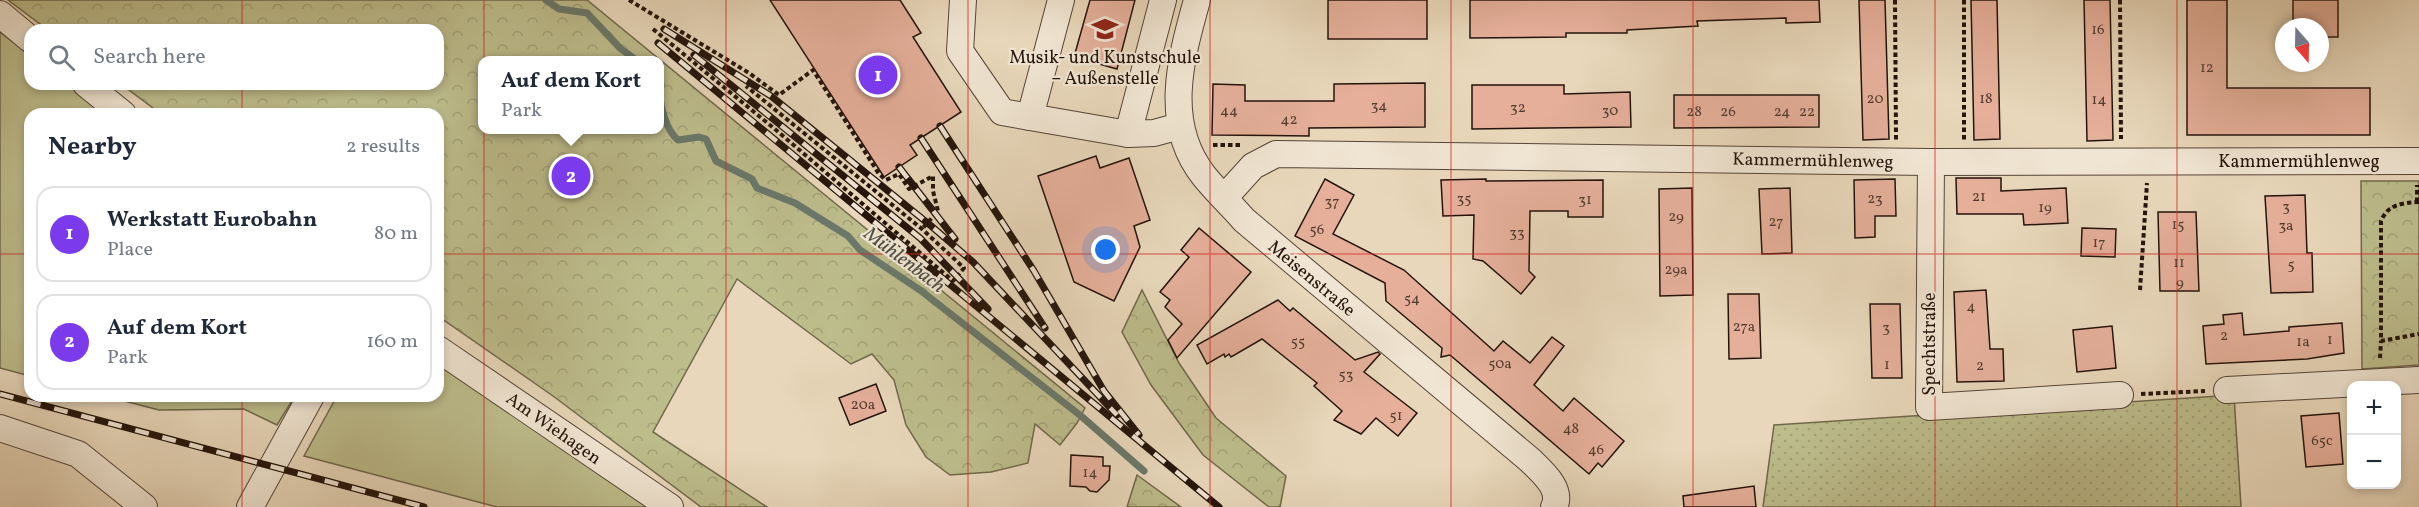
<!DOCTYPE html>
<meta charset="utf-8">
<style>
:root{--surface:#fff;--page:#f6f6f7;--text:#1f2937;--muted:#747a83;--line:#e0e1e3;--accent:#7c3aed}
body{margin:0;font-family:Vollkorn,serif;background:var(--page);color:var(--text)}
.controls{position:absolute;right:18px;bottom:18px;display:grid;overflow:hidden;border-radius:12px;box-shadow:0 3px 9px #0003}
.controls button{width:54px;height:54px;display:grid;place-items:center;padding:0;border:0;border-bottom:2px solid var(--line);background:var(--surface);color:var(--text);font:30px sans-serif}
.compass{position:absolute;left:2275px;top:18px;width:54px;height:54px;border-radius:50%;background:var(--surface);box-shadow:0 3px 9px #0003;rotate:160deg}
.you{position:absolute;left:1106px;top:250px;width:21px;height:21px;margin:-15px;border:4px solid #fff;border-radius:50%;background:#1a73e8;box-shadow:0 0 0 9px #1a73e833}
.badge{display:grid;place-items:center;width:39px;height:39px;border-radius:50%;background:var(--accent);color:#fff;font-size:20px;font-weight:700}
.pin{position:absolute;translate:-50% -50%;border:3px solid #fff;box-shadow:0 2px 6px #0006}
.popup{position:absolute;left:478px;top:56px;width:186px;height:78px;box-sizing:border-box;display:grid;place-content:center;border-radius:12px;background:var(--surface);filter:drop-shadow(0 2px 4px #0005);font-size:20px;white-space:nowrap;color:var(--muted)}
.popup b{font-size:22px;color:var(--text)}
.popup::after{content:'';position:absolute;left:50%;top:100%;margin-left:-12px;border:12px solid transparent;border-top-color:var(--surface)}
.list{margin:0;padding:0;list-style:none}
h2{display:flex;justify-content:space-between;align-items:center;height:78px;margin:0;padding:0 24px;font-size:26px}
h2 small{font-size:20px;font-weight:400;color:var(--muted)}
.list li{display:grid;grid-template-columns:39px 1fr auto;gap:18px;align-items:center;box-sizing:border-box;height:96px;margin:0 12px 12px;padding:0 12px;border:2px solid var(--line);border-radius:18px}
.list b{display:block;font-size:22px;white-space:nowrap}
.list p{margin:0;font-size:20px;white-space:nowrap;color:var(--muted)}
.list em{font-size:20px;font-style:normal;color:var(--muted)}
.icon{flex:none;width:33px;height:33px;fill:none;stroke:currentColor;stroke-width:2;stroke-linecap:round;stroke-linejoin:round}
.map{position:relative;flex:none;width:2419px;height:507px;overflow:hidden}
.search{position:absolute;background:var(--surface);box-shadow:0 3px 9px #0003;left:24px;top:24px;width:420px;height:66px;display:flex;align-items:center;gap:15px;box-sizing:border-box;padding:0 21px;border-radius:18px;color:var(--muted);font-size:22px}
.panel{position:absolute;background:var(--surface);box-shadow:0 3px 9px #0003;left:24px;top:108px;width:420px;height:294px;border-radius:18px}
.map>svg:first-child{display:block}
</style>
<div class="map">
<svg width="2419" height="507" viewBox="0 0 2419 507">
<defs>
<pattern id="forest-crowns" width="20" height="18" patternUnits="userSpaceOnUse" patternTransform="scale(1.5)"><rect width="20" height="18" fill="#bdbc8b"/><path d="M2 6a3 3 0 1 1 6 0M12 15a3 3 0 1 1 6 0" fill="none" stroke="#a2a177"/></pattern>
<pattern id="garden-dots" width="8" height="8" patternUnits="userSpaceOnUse" patternTransform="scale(1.5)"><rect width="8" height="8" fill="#bdbc8b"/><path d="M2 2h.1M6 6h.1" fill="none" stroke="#a2a177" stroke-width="1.8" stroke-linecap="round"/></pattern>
</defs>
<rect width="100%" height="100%" fill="#e8d7ba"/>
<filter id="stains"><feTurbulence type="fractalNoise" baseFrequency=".00333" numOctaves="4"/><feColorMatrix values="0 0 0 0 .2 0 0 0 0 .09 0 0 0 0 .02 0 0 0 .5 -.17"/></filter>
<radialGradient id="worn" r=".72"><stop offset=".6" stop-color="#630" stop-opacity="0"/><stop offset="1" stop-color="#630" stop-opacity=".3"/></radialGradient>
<g fill="#bdbc8b" stroke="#70684b" stroke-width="1.5">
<path d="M0,32L30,55V84H69L109,114H30V376L0,368Z"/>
<path d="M438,358L651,507H497L304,456L337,396H438Z"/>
<path d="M105,396H295L277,425L244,409L159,410Z"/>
</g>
<g fill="url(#forest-crowns)" stroke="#70684b" stroke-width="1.5" fill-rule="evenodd">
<path d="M8,0H587L1085,408L1077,423L1060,445L1035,424L1028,463L991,472L950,475L926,457L906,425L894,380L872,354L851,364L737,279L653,432L767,507H701L553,396L438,316V114H161L121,84H438V30H48ZM660,60V130H482V60Z"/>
<path d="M2361,181H2419V365L2362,369Z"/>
<path d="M1142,290L1179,363L1216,418L1286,476L1280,507H1269L1203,455L1151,385L1122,332Z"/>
<path d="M1137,475L1181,507H1127Z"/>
</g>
<path fill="url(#garden-dots)" stroke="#70684b" stroke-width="1.5" d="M2234,395L2241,507H1763L1774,425Z"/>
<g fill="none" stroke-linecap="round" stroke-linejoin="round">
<g stroke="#6a786a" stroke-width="7">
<path d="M546,0L559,9L587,13L620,48L636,60"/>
<path d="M660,80L661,84L660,93"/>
<path d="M660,93C660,108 667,131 678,140L699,137L706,139L716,161L752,179L757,188L795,203L848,236L860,250L920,290L1081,416L1144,471"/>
</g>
</g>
<g fill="#e5af9a" stroke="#24140b" stroke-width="1.5">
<path d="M770,0H900L921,33L913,37L961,112L910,145L917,155L884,177Z"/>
<path d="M1090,0H1135L1117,69L1074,57Z"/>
<rect x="1328" y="0" width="99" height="39"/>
<path d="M1470,0H1819L1820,22L1786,23V18L1697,21L1698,26L1627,30V33H1566V37L1470,38Z"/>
<path d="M1859,0H1885L1889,139L1863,140Z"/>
<path d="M1971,0H1997L2000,139L1974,140Z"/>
<path d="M2084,0H2110L2113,140L2087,141Z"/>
<path d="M2187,0H2227V88H2370V135H2187Z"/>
<path d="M2293,0H2338V37H2320V27H2293Z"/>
<path d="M1425,83V127L1309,128V136L1212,135L1213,84L1245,85V101H1334V84Z"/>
<path d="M1472,85H1564V94L1630,92L1631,127L1472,129Z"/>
<path d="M1674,95H1819V127L1674,128Z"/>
<path d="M1096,156L1100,168L1129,158L1150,220L1134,226L1140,247L1114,301L1074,282L1038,176Z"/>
<path d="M1956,178H2001V191L2066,188L2068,223L2024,225L2023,214H1957Z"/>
<path d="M1325,179L1354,195L1333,234L1404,270L1494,351L1503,341L1530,363L1552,337L1564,346L1534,385L1563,411L1574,398L1624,441L1602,467L1598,463L1589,474L1450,355L1441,357L1442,348L1386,301L1385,283L1295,236Z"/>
<path d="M1486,179V181L1603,180V217H1568V211H1530L1529,271L1535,277L1521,294L1483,261L1473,259L1474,215L1443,216L1441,180Z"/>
<path d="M1895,179L1896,216H1875V237L1855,238L1854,180Z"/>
<path d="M1692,188L1693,295L1660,296L1659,189Z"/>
<path d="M1790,188L1792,253L1762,254L1759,189Z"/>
<path d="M2305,195L2307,253H2312L2313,292L2271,293L2265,196Z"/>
<path d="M2158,212H2196L2199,291H2160Z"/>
<path d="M1199,228L1251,272L1177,358L1168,340L1182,324L1165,307L1170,300L1160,292L1189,257L1181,250Z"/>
<path d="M2082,228L2116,229L2115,257L2081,256Z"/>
<path d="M1986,290L1990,349H2003L2004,381L1957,382L1954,292Z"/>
<path d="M1728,294H1759L1761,358L1729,359Z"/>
<path d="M1278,300L1290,311L1293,308L1355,360L1378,352L1380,354L1364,372L1417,413L1398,436L1376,418L1361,434L1334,420L1342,411L1314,386L1317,383L1262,339L1231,357L1229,354L1225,357L1224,354L1207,364L1197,345Z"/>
<path d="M1870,304H1900L1902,378H1872Z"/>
<path d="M2242,313L2244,335L2289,331V327L2342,323L2344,353L2307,359L2206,364L2203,326L2224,324L2223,315Z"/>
<path d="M2112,326L2116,368L2077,372L2073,330Z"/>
<path d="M876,384L886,411L850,425L839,398Z"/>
<path d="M2339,413L2343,464L2306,467L2301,416Z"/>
<path d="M1071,455L1103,457V466H1110L1109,480L1097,492L1090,491L1086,487L1070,486Z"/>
<path d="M1754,486L1756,507H1684L1683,496Z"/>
</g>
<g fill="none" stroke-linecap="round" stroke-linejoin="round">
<g stroke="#554537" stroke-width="28">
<g id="minor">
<path d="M963,0L960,51L1002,112L1030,117"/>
<path d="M1061,0L1030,117L1128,134L1154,133L1180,126"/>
<path d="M1197,0C1181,58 1162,123 1204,176C1216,191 1231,205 1244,220L1530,460C1542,472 1563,489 1554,507"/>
<path d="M0,14L30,39"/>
<path d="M86,84L123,114"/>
<path d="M1128,134L1163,0"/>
<path d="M1931,162L1929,407L2120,395"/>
<path d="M1224,198L1253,166L1276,154L1931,162L2419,161"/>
<path d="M438,349L670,507"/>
<path d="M2227,390L2419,380"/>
<path d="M0,428L78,454L144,507"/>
<path d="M250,507L311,396"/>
</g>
</g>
<g stroke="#24140b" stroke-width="4" stroke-dasharray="4.5 3" stroke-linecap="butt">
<path d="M629,0L749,73L779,95L813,70L879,174L886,180L899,174L909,189L933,176V191L938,211L922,229"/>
<path d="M1895,0L1896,140"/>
<path d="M1964,0V140"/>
<path d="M2120,0L2121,139"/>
<path d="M653,29L776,130L953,281L964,268L922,229L746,86"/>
<path d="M1213,145H1241"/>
<path d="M2417,202V185"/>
<path d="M2419,202C2402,203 2388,204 2381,221V341L2419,334"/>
<path d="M2140,290L2147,183"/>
<path d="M2380,358L2381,341"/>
<path d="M2141,394L2205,391"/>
</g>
<use href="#minor" stroke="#f0e5d2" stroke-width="26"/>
<g stroke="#24140b" stroke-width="7">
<g id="rail">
<path d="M664,29L771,96L930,225L973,262L1117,415"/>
<path d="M658,43L1219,507"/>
<path d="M694,55L920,238L988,309"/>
<path d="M940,126L1034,271L1104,391L1139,435"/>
<path d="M921,138L1045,328"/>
<path d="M899,167L955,239"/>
<path d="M0,394L424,507"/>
</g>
</g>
<use href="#rail" stroke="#f0e5d2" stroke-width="4.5" stroke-dasharray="14" stroke-linecap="butt"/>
</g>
<path fill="none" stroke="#d62828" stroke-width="1.5" stroke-opacity="0.55" d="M242,0V30M484,0V507M726,0V507M968,0V507M1210,0V507M1451,0V507M1693,0V507M1935,0V507M2177,0V507M242,84V114M0,254H30M438,254H2419M242,396V507"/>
<defs>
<g id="school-bare" transform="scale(2.07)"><path d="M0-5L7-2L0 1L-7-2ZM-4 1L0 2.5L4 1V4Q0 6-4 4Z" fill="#8f2418" stroke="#f0e5d2" stroke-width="2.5" paint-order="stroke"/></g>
</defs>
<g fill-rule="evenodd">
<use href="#school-bare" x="1105" y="29"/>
</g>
<g text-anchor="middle" stroke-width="4.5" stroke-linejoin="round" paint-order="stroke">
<g font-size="15" fill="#543b2f">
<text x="2098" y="34">16</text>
<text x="2207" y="72">12</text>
<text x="1875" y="103">20</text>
<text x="1986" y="103">18</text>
<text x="2099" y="104">14</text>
<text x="1379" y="110">34</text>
<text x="1518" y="112">32</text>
<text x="1229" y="115">44</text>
<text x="1610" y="115">30</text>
<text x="1694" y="116">28</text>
<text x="1728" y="116">26</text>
<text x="1782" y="116">24</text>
<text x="1807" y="116">22</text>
<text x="1289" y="124">42</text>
<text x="1979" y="201">21</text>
<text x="1464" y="203">35</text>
<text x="1875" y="203">23</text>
<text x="1585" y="204">31</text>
<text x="1332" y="206">37</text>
<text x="2286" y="211">3</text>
<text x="2045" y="212">19</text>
<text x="1676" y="221">29</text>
<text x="1776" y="226">27</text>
<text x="2178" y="229">15</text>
<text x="2286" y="230">3a</text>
<text x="1317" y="234">56</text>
<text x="1517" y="237">33</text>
<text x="2099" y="247">17</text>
<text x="2179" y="267">11</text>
<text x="2291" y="269">5</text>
<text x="1676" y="274">29a</text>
<text x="2180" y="287">9</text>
<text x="1412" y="303">54</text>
<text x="1971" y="311">4</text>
<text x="1744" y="331">27a</text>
<text x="1886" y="332">3</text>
<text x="2224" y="340">2</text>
<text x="2330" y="344">1</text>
<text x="1298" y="346">55</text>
<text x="2303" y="346">1a</text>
<text x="1500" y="368">50a</text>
<text x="1887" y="369">1</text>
<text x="1980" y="370">2</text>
<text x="1346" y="379">53</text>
<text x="863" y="409">20a</text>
<text x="1396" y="420">51</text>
<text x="1571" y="433">48</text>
<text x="2322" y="445">65c</text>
<text x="1596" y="454">46</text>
<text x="1090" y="477">14</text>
</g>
<g font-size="18" fill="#24140b" stroke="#f0e5d2">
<text x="1105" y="63">Musik- und Kunstschule<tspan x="1105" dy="21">– Außenstelle</tspan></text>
</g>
<g font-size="18" fill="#24140b" stroke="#f0e5d2">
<text transform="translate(1813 160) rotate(1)" y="6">Kammermühlenweg</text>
<text x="2299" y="167">Kammermühlenweg</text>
<text transform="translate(1312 278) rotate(40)" y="6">Meisenstraße</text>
<text transform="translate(1929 344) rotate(-90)" y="6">Spechtstraße</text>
<text transform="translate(554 428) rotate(35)" y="6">Am Wiehagen</text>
</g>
<g font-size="20" font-style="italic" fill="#4d4e43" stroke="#f0e5d2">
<text transform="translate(905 259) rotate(37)" y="7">Mühlenbach</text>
</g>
</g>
<rect width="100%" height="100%" filter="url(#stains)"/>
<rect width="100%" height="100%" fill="url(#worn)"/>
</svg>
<div class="controls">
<button>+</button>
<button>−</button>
</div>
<svg class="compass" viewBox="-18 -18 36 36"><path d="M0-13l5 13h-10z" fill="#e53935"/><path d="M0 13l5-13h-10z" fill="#747a83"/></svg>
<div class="you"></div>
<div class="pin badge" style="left:878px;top:75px">1</div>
<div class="pin badge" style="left:571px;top:176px">2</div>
<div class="popup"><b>Auf dem Kort</b>Park</div>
<div class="search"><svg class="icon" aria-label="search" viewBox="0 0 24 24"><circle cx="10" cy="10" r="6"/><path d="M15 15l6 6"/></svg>Search here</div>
<section class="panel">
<h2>Nearby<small>2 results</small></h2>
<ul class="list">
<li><span class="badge">1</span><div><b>Werkstatt Eurobahn</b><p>Place</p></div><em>80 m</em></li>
<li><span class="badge">2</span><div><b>Auf dem Kort</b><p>Park</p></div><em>160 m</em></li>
</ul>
</section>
</div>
